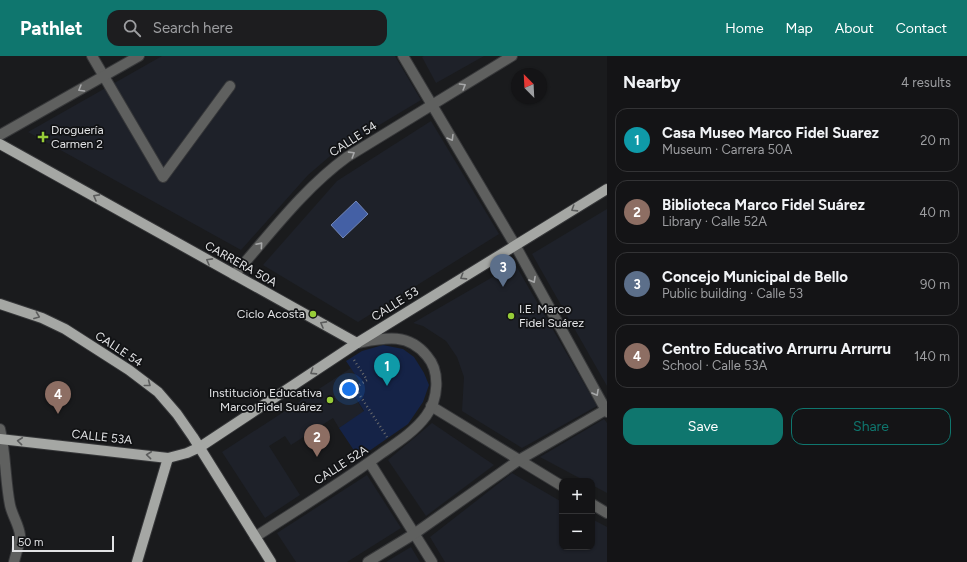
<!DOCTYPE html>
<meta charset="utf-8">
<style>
:root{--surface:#141416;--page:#1d1d1f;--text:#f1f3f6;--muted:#9d9ea1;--line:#333335;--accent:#0f766e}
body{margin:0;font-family:Figtree,sans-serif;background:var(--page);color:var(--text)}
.controls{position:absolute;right:12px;bottom:12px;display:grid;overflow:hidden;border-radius:8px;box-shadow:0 1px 3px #0004}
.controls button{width:36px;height:36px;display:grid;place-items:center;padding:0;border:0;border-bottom:1px solid var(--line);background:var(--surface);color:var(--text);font:20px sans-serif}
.compass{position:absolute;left:511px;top:12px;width:36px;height:36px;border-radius:50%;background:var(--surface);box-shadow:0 1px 3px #0004;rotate:336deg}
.scale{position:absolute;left:12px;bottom:10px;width:102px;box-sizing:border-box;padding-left:4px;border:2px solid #e2e3e5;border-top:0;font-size:11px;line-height:14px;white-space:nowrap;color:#e2e3e5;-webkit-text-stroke:3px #111214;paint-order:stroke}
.you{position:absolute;left:349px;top:333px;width:14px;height:14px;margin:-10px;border:3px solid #fff;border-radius:50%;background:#1a73e8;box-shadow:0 0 0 6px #1a73e833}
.badge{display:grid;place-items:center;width:26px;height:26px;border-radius:50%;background:var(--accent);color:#fff;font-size:13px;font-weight:700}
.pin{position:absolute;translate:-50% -33px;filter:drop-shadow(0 1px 2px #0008)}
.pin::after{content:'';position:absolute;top:21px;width:14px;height:12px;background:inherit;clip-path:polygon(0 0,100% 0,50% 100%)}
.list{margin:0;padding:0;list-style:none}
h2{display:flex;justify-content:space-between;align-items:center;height:52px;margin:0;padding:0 16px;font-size:17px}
h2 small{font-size:13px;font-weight:400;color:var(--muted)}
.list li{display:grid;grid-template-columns:26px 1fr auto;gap:12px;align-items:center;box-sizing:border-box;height:64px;margin:0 8px 8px;padding:0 8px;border:1px solid var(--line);border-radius:12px}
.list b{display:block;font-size:15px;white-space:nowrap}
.list p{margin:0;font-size:13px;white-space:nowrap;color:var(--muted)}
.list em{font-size:13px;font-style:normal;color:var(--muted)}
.actions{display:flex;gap:8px;padding:12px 16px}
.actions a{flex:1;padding:9px 0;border:1px solid var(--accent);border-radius:12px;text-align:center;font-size:14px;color:var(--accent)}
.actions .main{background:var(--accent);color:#fff}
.icon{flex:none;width:22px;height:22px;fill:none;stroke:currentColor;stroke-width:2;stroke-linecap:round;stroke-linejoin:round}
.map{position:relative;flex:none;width:607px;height:506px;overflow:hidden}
header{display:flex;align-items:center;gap:24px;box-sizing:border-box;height:56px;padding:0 20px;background:var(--accent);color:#fff}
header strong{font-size:19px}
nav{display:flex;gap:22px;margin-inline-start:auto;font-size:14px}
.search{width:280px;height:36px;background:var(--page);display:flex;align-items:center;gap:10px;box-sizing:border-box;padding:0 14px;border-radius:12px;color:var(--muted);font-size:15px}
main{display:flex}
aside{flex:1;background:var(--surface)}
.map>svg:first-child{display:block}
</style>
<header>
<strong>Pathlet</strong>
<div class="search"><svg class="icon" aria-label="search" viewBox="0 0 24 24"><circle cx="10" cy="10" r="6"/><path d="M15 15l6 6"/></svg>Search here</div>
<nav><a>Home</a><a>Map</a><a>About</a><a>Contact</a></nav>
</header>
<main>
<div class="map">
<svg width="607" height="506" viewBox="0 0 607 506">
<rect width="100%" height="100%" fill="#1a1b1d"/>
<g fill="#1e2129">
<path d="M162,0H395L421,44L336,95L308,119L241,194L28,76Z"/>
<path d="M424,0H484L436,27L422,1Z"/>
<path d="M431,65L499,178L358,266L263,209L337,125Z"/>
<path d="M607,153V330L532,198Z"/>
<path d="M515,208L597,350L522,392L462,355L464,321L457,301L446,285L423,270L413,267Z"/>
<path d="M351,312L360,326L350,333L364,356L339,372L333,362L291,389L285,380L269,390L300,439L265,462L222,396Z"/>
<path d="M604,363L607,367V437L592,429V425H585L540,401Z"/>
<path d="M432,367L494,409L426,460L388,404Z"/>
<path d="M512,417L562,446V491H592V463L607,471V506H445L430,481Z"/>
<path d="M367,419L401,472L347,506H296L277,477Z"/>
<path d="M411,491L420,506H386Z"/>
</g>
<path fill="#152347" d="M383,289L403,293L414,301L424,317L429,329L423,346L408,368L359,402L339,372L364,355L350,333L360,326L346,305L362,295Z"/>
<path fill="#4460a5" stroke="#7387b8" d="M356,145L368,158L343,182L331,169Z"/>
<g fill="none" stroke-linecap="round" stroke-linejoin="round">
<g stroke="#363739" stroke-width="12">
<g id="minor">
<path d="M92,0L163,121L230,30"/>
<path d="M403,0L515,189L607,356"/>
<path d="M0,79L139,0"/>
<path d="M234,219C270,178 303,133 347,101L512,0"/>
<path d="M431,350L562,430"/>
<path d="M0,373C6,398 5,424 10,449C12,459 19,469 20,479C20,487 16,497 14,506"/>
<path d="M370,407L432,506"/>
<path d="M592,448L607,457"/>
<path d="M255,481C298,453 341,427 382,397C398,386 415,375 426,360C438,344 441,316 427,300C408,276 384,282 357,287"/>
<path d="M368,506L414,478L519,404L607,353"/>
</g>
</g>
<g stroke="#363739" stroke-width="12">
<g id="major">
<path d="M0,88L357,287"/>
<path d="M0,248L42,262L65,273L129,314L158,336L177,358L193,381L271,506"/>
<path d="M0,383L168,402L187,397L200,391L357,287L607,133"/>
<path d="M137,506L168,402"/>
</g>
</g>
<path stroke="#696a6c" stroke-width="2.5" stroke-dasharray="1 3" stroke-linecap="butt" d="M354,304L367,324L355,332L387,381"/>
<use href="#minor" stroke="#5f605f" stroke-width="10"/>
<use href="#major" stroke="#a5a7a4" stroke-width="10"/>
</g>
<defs><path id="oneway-chevron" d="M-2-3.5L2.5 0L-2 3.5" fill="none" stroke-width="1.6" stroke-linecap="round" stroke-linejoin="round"/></defs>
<g stroke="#a7a8a9">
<use href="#oneway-chevron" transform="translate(463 30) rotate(-31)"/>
<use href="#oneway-chevron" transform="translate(81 33) rotate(150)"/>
<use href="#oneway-chevron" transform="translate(451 82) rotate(59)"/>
<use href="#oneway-chevron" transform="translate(352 98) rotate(-32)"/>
<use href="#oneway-chevron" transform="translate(260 189) rotate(-49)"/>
<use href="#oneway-chevron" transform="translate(533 224) rotate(61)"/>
<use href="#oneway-chevron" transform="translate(596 337) rotate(61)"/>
</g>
<g stroke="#5b5c5c">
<use href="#oneway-chevron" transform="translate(96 141) rotate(-151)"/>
<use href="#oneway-chevron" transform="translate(574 153) rotate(148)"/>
<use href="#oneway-chevron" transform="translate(209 205) rotate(-151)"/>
<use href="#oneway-chevron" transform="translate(463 221) rotate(148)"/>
<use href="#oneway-chevron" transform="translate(37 260) rotate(21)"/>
<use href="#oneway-chevron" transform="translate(323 268) rotate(-151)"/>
<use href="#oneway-chevron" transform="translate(313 316) rotate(147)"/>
<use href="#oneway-chevron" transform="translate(148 328) rotate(38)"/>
<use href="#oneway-chevron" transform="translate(20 385) rotate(-174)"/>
<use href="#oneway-chevron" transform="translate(149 399) rotate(-174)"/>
</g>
<g fill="#97cc38" stroke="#111214" stroke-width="1.5">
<path d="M41 75h4v4h4v4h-4v4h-4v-4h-4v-4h4z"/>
<circle cx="313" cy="258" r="4"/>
<circle cx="511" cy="260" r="4"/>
<circle cx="330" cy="344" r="4"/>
</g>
<g text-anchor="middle" stroke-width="3.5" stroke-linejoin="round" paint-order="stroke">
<g font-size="12" fill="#e2e3e5" stroke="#111214" text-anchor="start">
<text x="51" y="78">Droguería<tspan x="51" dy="14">Carmen 2</tspan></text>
<text x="519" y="257">I.E. Marco<tspan x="519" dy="14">Fidel Suárez</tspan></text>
<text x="305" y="262" text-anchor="end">Ciclo Acosta</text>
<text x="322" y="341" text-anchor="end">Institución Educativa<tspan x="322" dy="14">Marco Fidel Suárez</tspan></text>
</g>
<g font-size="12" fill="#e2e3e5" stroke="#111214">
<text transform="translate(353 83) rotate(-33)" y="4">CALLE 54</text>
<text transform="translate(241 208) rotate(29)" y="4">CARRERA 50A</text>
<text transform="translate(395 248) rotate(-32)" y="4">CALLE 53</text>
<text transform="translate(119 293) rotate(33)" y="4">CALLE 54</text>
<text transform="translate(102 381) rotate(6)" y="4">CALLE 53A</text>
<text transform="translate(341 409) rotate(-33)" y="4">CALLE 52A</text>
</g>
</g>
</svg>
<div class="controls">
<button>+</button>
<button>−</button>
</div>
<svg class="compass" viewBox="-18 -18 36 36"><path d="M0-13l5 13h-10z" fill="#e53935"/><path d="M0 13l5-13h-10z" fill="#9d9ea1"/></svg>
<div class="scale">50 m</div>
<div class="you"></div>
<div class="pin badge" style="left:387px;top:330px;background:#0f9aa8">1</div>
<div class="pin badge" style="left:317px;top:401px;background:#8d6e63">2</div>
<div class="pin badge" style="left:503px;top:231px;background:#5c6f8a">3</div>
<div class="pin badge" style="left:58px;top:358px;background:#8d6e63">4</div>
</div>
<aside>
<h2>Nearby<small>4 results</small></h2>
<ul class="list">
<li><span class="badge" style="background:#0f9aa8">1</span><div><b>Casa Museo Marco Fidel Suarez</b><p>Museum · Carrera 50A</p></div><em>20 m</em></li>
<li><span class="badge" style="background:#8d6e63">2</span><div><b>Biblioteca Marco Fidel Suárez</b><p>Library · Calle 52A</p></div><em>40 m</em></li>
<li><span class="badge" style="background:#5c6f8a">3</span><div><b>Concejo Municipal de Bello</b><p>Public building · Calle 53</p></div><em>90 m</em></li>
<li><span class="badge" style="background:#8d6e63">4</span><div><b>Centro Educativo Arrurru Arrurru</b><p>School · Calle 53A</p></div><em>140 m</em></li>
</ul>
<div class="actions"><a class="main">Save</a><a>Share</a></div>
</aside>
</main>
